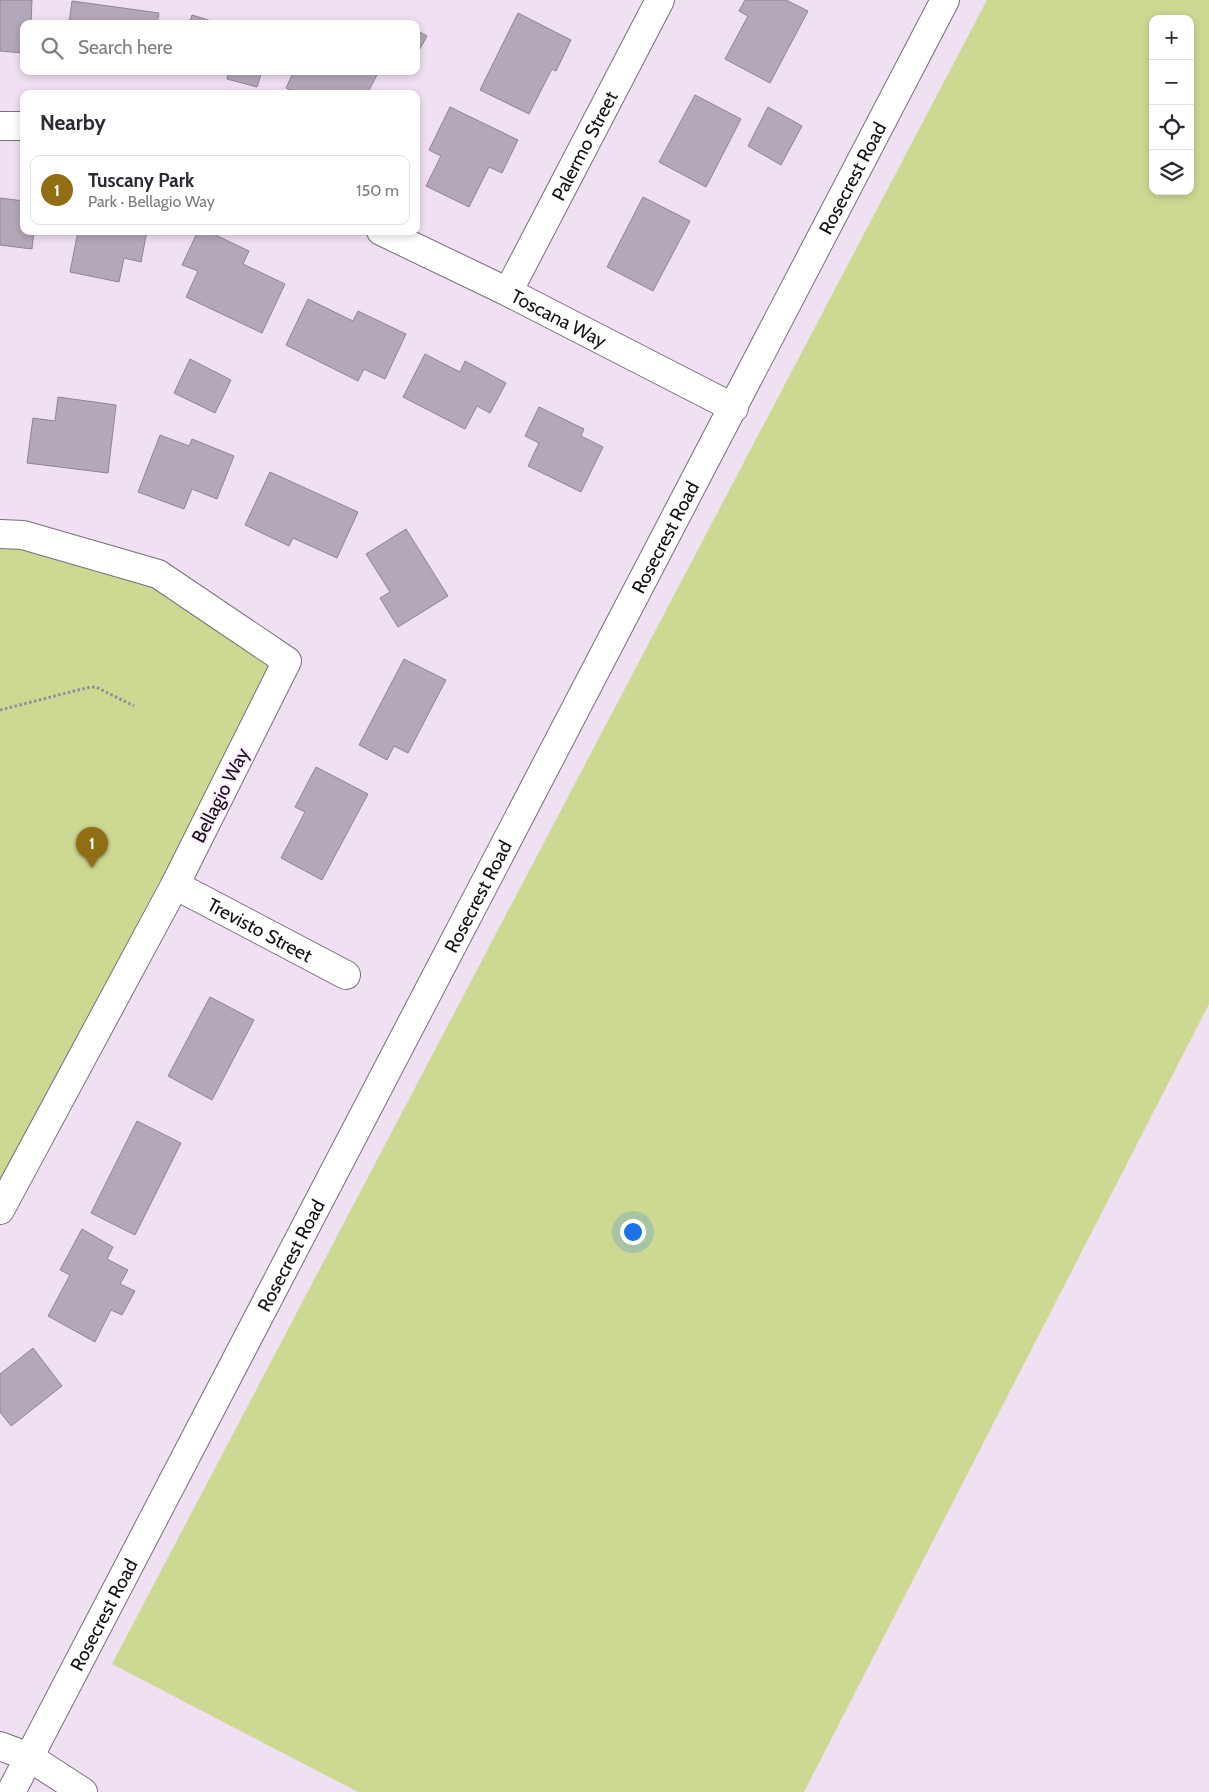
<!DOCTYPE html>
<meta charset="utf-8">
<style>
:root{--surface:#fff;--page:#f2f2f3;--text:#2b2b33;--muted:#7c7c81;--line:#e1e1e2;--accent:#916e14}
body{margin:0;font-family:Cabin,sans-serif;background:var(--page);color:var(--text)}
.controls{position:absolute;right:15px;top:15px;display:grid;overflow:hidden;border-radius:10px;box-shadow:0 2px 8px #0003}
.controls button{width:45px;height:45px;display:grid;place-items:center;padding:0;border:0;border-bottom:1px solid var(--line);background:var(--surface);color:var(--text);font:25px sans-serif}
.you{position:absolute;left:632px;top:1231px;width:18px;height:18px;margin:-12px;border:4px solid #fff;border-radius:50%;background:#1a73e8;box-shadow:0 0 0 8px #1a73e833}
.badge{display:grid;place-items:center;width:32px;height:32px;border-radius:50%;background:var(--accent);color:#fff;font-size:16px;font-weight:700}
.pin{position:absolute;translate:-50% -41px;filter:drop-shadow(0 1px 2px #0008)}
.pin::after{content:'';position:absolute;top:26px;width:18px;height:15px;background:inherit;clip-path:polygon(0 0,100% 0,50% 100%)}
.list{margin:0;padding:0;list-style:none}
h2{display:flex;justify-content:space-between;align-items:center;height:65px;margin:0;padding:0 20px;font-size:21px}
h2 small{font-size:16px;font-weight:400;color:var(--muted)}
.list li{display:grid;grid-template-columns:32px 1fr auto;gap:15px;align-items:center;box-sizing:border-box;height:70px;margin:0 10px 10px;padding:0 10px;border:1px solid var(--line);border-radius:10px}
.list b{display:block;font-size:19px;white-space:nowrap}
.list p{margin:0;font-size:16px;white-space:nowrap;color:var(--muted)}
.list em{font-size:16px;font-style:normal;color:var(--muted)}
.icon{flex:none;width:28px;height:28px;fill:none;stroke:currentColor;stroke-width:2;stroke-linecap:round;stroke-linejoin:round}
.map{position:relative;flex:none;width:1209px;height:1792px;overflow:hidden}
.search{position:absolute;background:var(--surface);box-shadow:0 2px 8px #0003;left:20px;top:20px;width:400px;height:55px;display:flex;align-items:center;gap:12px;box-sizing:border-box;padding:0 18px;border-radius:10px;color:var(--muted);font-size:19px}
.panel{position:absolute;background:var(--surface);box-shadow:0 2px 8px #0003;left:20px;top:90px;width:400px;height:145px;border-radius:10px}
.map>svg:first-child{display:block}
</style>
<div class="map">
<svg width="1209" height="1792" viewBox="0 0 1209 1792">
<rect width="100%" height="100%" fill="#efe0f2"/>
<g fill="#cdd993" fill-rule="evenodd">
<path d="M987,0H1209V1004L804,1792H358L112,1664ZM1153,19H1190V191H1153Z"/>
<path d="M0,534L158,574L287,661L0,1210Z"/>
</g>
<g fill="#b3a8b9" stroke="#8f8495">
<path d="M0,0H32L31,24H24V53L0,51Z"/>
<path d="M745,0H786L808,11L770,83L725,59L748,16L739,11Z"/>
<path d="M72,1L159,13L157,24H69Z"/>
<path d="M518,13L571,40L556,71L552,69L529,114L480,90Z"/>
<path d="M192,15L221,24H189Z"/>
<path d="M416,30L427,36L416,56Z"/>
<path d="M222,71H262L257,87L227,79L228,73Z"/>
<path d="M294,71H374L378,73L367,94H299L286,88Z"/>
<path d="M695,95L741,119L706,187L659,162Z"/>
<path d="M450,107L518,140L502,173L489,167L469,207L426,186L441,156L429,150Z"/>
<path d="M768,107L802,126L781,165L748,146Z"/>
<path d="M643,197L690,221L653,291L607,267Z"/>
<path d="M0,198L24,201V231H34L32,249L0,245Z"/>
<path d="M78,231H147L141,262L124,258L119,282L70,272Z"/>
<path d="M198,231H207L249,251L243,264L285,284L262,333L186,297L198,271L182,265Z"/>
<path d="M308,299L353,321L358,311L406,334L385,379L364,369L358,381L286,345Z"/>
<path d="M425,354L460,372L465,361L506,383L490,413L477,406L465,429L403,397Z"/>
<path d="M190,359L231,380L215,413L174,393Z"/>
<path d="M58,397L116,405L108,473L27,463L33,418L55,421Z"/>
<path d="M539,407L584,429L581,436L603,447L581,492L528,466L539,443L525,436Z"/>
<path d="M160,435L189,446L192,439L234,456L217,499L192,489L184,509L138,492Z"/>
<path d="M270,472L358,512L337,558L293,538L289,546L245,525Z"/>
<path d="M406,529L448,596L398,627L380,598L390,592L366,554Z"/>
<path d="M404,659L446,680L408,753L394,746L387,760L359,745Z"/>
<path d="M316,767L368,794L322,880L281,858L305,812L295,807Z"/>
<path d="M210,997L254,1020L212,1100L168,1076Z"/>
<path d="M137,1121L181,1143L135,1235L91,1213Z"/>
<path d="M82,1229L113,1247L107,1259L128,1270L120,1284L135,1291L122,1315L111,1310L95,1342L48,1316L70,1275L60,1270Z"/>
<path d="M33,1348L62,1386L11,1426L0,1412V1374Z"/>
</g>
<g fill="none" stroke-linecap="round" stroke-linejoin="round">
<g stroke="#796d7c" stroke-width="30">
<g id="minor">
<path d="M0,126H24"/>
<path id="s1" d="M381,231L508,292L734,408"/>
<path id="s2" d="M508,292L660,0"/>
<path d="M0,534L23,535L158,574L287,661L175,885L0,1210"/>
<path id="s3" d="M175,885L346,975"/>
<path d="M0,1746L29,1757L83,1792"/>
</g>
</g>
<g stroke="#796d7c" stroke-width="30">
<g id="secondary">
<path id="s4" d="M11,1792L945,0"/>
</g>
</g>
<path stroke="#958b97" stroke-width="3" stroke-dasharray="2.5 2.5" stroke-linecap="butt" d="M0,710L90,687H96L134,706"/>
<use href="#minor" stroke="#fff" stroke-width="28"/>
<use href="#secondary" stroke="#fff" stroke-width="28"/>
</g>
<g text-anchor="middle" stroke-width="4.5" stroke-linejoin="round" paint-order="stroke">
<g font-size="19" fill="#141015" stroke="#fceeff">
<text dy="7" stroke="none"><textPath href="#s2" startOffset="165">Palermo Street</textPath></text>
<text dy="7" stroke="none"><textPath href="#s4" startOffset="1820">Rosecrest Road</textPath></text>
<text dy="7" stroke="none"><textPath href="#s1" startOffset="198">Toscana Way</textPath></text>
<text dy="7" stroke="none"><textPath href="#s4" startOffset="1415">Rosecrest Road</textPath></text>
<text transform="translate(220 795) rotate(-63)" y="7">Bellagio Way</text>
<text dy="7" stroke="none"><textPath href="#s4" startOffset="1010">Rosecrest Road</textPath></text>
<text dy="7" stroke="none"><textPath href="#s3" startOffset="96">Trevisto Street</textPath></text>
<text dy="7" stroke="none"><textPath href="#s4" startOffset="605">Rosecrest Road</textPath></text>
<text dy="7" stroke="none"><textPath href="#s4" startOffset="200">Rosecrest Road</textPath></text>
</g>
</g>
</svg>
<div class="controls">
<button>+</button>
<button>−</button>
<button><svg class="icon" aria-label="locate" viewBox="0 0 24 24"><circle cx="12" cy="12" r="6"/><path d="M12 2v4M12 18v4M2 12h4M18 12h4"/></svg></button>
<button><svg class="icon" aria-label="layers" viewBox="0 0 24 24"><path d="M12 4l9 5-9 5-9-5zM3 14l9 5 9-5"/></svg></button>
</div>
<div class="you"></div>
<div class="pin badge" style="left:92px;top:868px">1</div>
<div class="search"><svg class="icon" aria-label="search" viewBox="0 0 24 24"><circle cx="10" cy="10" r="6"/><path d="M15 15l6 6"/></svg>Search here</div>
<section class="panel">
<h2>Nearby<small></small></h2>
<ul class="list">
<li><span class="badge">1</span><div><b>Tuscany Park</b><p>Park · Bellagio Way</p></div><em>150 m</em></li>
</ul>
</section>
</div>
